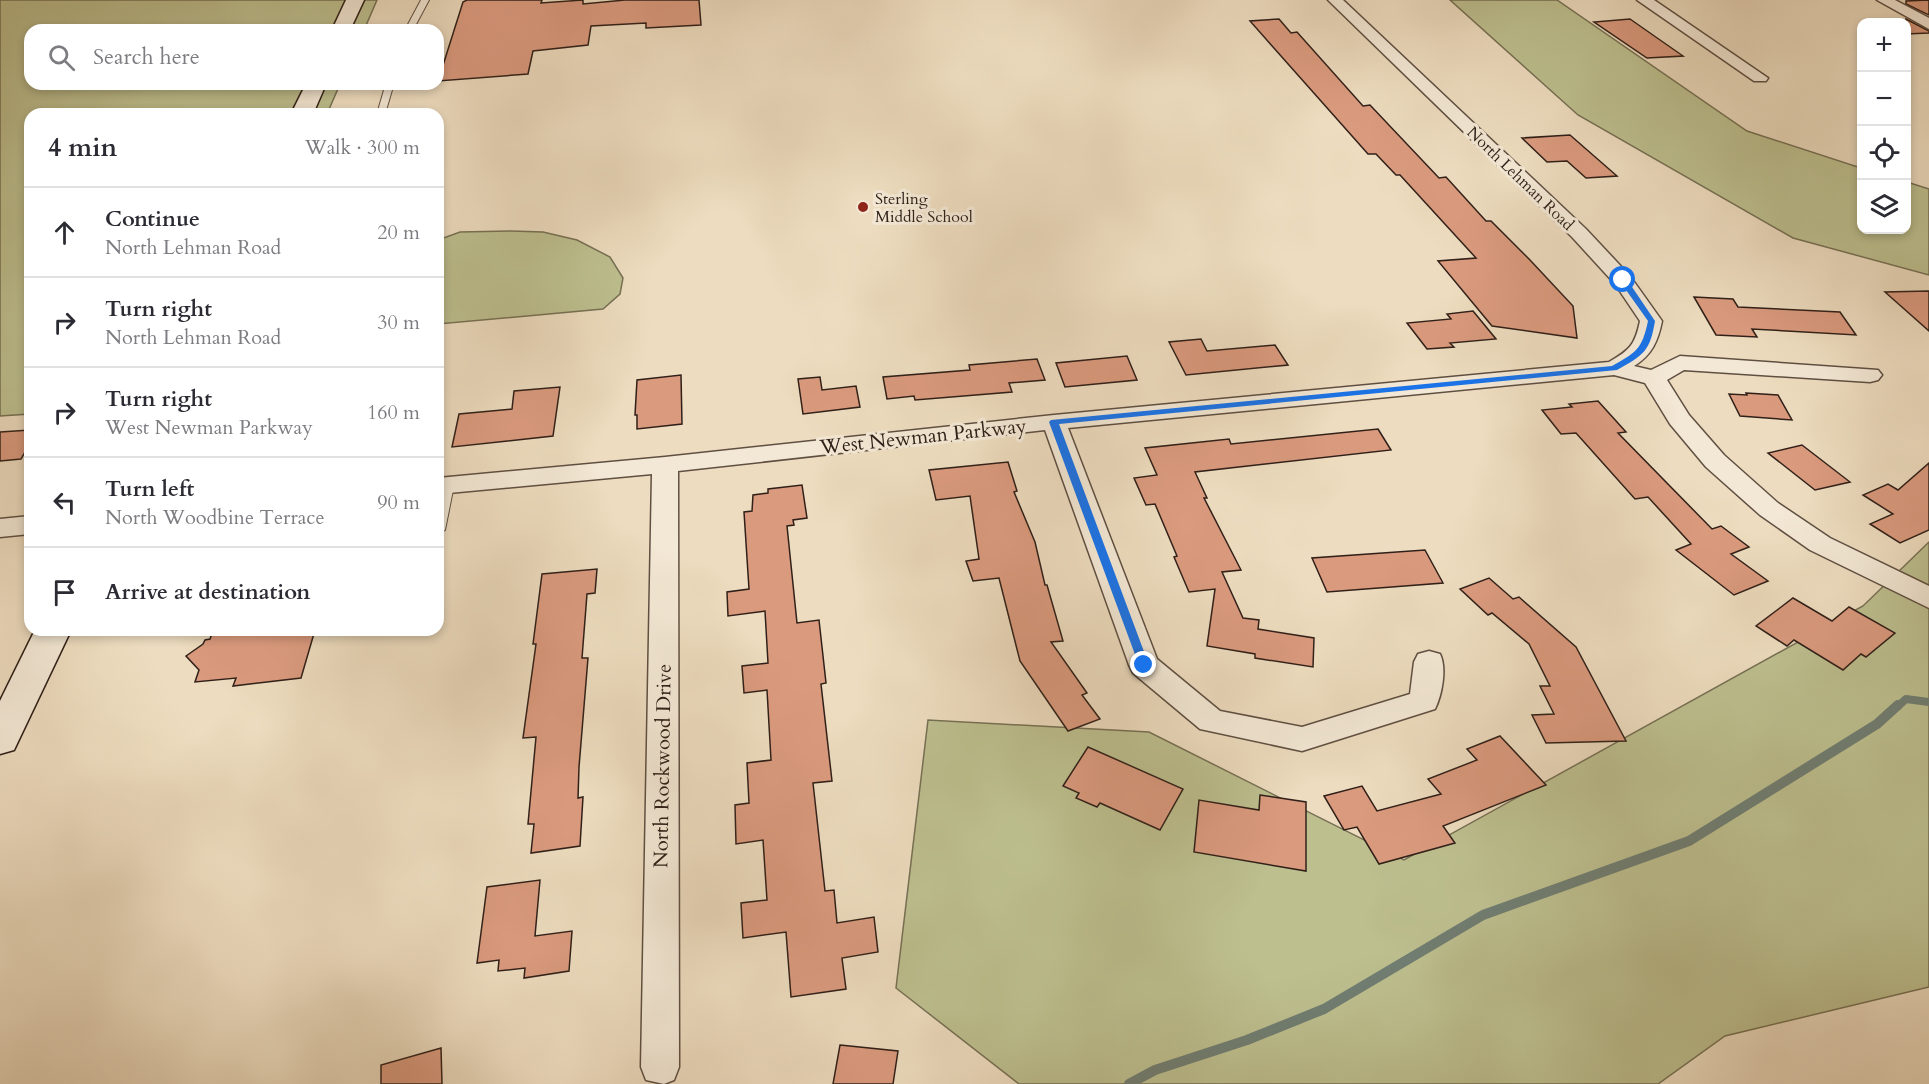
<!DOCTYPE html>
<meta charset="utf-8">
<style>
:root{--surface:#fff;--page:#f7f7f7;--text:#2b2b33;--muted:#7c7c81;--line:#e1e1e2}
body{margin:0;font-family:Cardo,serif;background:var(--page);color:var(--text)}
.controls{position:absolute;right:18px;top:18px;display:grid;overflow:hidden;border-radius:12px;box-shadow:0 3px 9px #0003}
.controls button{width:54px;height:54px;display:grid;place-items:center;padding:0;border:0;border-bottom:2px solid var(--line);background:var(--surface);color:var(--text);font:30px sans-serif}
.stop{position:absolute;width:18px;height:18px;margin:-14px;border:4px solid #1a73e8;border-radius:50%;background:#fff}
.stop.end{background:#1a73e8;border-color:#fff;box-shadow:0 2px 6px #0008}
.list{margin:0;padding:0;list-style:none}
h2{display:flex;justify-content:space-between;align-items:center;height:78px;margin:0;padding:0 24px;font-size:26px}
h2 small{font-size:20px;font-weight:400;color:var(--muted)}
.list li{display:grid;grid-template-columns:39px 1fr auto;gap:18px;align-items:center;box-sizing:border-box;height:90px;padding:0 24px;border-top:2px solid var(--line)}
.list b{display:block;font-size:22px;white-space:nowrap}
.list p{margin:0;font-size:20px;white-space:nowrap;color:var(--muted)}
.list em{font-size:20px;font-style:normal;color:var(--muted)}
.icon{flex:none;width:33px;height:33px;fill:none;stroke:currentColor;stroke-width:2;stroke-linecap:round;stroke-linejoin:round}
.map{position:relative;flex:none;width:1929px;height:1084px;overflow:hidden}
.search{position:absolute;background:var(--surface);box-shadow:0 3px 9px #0003;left:24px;top:24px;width:420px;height:66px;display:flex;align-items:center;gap:15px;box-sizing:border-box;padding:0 21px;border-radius:18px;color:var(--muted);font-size:22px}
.panel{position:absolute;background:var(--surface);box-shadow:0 3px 9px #0003;left:24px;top:108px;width:420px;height:528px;border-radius:18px}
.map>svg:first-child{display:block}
</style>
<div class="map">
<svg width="1929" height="1084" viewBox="0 0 1929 1084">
<rect width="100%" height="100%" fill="#eddcbf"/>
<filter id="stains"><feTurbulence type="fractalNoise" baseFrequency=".00333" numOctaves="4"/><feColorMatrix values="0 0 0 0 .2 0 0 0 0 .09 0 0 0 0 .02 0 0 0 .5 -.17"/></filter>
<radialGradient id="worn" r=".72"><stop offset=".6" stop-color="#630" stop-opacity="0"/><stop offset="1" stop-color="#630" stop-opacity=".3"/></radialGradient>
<g fill="#bdbf8f" stroke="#767054" stroke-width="1.5">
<path d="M0,0H377L364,30H30V84H340L327,114H30V414L0,416Z"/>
<path d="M1450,0H1557L1747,131L1861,168L1862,230H1906L1907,182L1929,189V275L1793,238L1578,115Z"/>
<path d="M511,231L543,232L577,240L610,257L623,278L620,294L603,309L438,324V240L460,232Z"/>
<path d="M1929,542V987L1725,1036L1658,1084H1019L896,988L928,720L1149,732L1404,860L1863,606Z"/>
</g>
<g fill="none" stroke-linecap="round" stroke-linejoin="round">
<path stroke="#707e72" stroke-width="8" d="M1897,707L1906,699L1929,702"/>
<path stroke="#707e72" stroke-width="10" d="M1129,1084L1155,1070L1247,1040L1324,1009L1483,915L1689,841L1877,724L1898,705"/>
</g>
<g fill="#da9a7e" stroke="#302019" stroke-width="1.5">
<path d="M467,0H542L541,3L583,0V4L625,0H699L701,25L646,28V23L591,26L588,45L533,51L528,74L438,81L463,2Z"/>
<path d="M1929,0V15L1906,4V1Z"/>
<path d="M1279,19L1291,33L1297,32L1363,106L1370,105L1439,178L1446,177L1486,221H1491L1530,260L1573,306L1577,338L1492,326L1438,261L1476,258L1400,175H1396L1376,154H1368L1250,21Z"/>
<path d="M1630,19L1683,56L1647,58L1594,22Z"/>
<path d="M1906,19L1929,31V33L1906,34Z"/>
<path d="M1570,135L1617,176L1586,178L1567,161L1547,162L1522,138Z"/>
<path d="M1929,291V331L1885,292Z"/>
<path d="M1694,297L1733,299L1738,307L1840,312L1856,335L1752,329L1757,337L1716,335Z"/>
<path d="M1473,311L1496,339L1450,343L1454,347L1427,349L1407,323L1451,319L1447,314Z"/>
<path d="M1201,339L1207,351L1275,345L1288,365L1186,375L1169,342Z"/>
<path d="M1127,356L1137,380L1065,387L1056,363Z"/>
<path d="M1037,359L1045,380L1009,383L1012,392L915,400L914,396L887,399L883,377L970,370L969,365Z"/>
<path d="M681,375L682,424L637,429V415H635L637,380Z"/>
<path d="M820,377L822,390L856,386L860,407L803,414L798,379Z"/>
<path d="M560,387L553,436L452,447L459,414L512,409L514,391Z"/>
<path d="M1746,393L1778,395L1792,420L1740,416L1729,394L1747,395Z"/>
<path d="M1598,401L1626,432L1618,433L1712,529L1721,526L1749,547L1731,554L1768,581L1734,595L1676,550L1691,544L1648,497L1635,499L1576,433L1561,434L1542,410L1572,407L1569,404Z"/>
<path d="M1378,429L1391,450L1195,472L1207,498H1204L1241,570L1222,572L1243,618L1259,620L1258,629L1314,638L1313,667L1255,658V654L1207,646L1215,589L1189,592L1174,557L1177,556L1155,504L1146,505L1134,478L1157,475L1145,448L1229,439L1231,444Z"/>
<path d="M30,430V444L21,459L0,461V432Z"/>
<path d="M1802,445L1850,482L1815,490L1768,453Z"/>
<path d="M1008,462L1017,491L1014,492L1035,542L1045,585H1047L1063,641L1051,642L1087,693L1082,695L1100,719L1068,731L1020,661L999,578L973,581L966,561L979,559L970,496L936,500L929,470Z"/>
<path d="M1929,463V530L1900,543L1870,524L1893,514L1863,495L1888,484L1898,490Z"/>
<path d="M802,485L807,518L793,520L794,525L787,526L797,623L819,620L826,683L821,684L832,781L813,783L825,891L834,890L837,923L874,917L878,952L842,958L846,989L791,997L786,932L743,938L741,903L767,900L763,840L736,844L735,805L749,803L747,763L771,760L767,690L744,693L742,666L768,663L765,611L728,616L727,592L749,589L744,512L752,511L753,495L768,493V489Z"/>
<path d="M1425,550L1443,583L1327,592L1312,558Z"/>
<path d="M597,569L595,593L587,594L582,658H588L579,767L578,798L583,797L580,846L531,853L534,824H528L536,737L523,738L536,644H533L542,574Z"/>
<path d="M1489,578L1513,599L1519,597L1576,647L1626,741L1546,743L1532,715L1554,714L1540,686H1550L1529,644L1492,613L1488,615L1460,589Z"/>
<path d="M1793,598L1832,621L1849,607L1895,633L1866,657L1861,654L1843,670L1794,640L1787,646L1756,626Z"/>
<path d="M213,630H315L301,678L233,686L236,678L195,682L199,670L186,656L203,644L205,640L210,639Z"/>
<path d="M1500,736L1546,785L1443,826L1455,843L1379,864L1357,827L1344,830L1324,796L1362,786L1377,811L1441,794L1428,779L1477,760L1467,749Z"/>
<path d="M1088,747L1183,789L1160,830L1100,803L1097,807L1076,798L1079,793L1063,786Z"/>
<path d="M1260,795L1306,802V871L1194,852L1199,800L1259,810Z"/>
<path d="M540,880L535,936L572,931L569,971L524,978L525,968L498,971L499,960L477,963L487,887Z"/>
<path d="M840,1045L898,1051L893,1084H833Z"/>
<path d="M441,1048L442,1084H381V1065Z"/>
</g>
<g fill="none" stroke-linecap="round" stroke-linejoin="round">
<g stroke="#5f4f42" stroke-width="2">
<g id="service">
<path d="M421,0H429L413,30H405Z"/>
<path d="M388,87L392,90L385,114H377L384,90Z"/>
<path d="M448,481L454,485L445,530L438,534V501L442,485Z"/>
</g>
</g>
<g stroke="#5f4f42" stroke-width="3">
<g id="minor">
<path d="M1328,0H1343L1586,229L1630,276L1662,321C1658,341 1652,355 1634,366L1651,370L1680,356L1878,370L1882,375L1878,380L1870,382L1684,370L1667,380L1689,415L1724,455L1778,503L1830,538L1929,586V608L1810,550L1760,515L1706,467L1670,424L1645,383L1614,375L1068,428L1157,659L1220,711L1302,727L1410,694L1414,662L1418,654L1429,651L1440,654C1447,668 1442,695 1435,709L1302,751L1200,729L1133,673L1129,665L1045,430L678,471L679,1067L674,1080L664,1084L646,1080L641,1067L652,474L438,494V478L665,457L1054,415L1609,362C1630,350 1635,345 1640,321L1615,284L1572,237Z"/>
<path d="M1637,0H1654L1768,78L1766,81H1754Z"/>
<path d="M1877,0H1895L1929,18V29Z"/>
<path d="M30,516V534L0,537V519Z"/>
</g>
</g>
<g stroke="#302019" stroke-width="3">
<g id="secondary">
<path d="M346,0H364L350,30H332Z"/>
<path d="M306,84H326L313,114H291Z"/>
<path d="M35,630H71L14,750L0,754V701Z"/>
</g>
</g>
<use href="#service" fill="#f3e8d5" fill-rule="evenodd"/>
<use href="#minor" fill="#f3e8d5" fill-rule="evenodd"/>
<use href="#secondary" fill="#f3e8d5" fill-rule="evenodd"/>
</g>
<path fill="#1a73e8" d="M1620,278H1626L1655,321C1650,351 1644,355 1617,370L1059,424L1149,665L1148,668H1140L1049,422L1051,420L1612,366C1637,352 1642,349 1648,321L1619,280Z"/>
<circle fill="#8f2418" stroke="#f3e8d5" stroke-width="2" cx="863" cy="207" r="6"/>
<g text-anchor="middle" stroke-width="6" stroke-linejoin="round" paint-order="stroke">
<g font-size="16" fill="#302019" stroke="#f3e8d5">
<text transform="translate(1521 178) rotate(44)" y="6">North Lehman Road</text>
</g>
<g font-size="16" fill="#302019" stroke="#f3e8d5" text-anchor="start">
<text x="875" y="204">Sterling<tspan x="875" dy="18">Middle School</tspan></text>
</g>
<g font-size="20" fill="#302019" stroke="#f3e8d5">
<text transform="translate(923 436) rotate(-6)" y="7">West Newman Parkway</text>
<text transform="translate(662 766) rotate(-89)" y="7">North Rockwood Drive</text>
</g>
</g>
<rect width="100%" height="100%" filter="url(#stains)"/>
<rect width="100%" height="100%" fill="url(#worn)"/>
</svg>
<div class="controls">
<button>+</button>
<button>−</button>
<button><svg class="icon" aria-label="locate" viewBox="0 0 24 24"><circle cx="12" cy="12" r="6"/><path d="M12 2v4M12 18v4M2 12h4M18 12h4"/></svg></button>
<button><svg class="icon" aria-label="layers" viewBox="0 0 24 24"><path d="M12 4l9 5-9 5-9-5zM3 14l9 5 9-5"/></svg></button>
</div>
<div class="stop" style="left:1623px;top:280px"></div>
<div class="stop end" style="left:1144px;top:665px"></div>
<div class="search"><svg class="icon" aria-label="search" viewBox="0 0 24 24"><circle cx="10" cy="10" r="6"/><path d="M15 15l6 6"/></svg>Search here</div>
<section class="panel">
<h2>4 min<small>Walk · 300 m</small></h2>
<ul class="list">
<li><svg class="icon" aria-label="ahead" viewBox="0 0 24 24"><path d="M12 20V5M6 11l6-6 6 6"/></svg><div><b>Continue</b><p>North Lehman Road</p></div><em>20 m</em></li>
<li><svg class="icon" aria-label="right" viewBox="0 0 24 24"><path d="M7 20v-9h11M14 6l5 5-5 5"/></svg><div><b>Turn right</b><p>North Lehman Road</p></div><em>30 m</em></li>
<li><svg class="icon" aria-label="right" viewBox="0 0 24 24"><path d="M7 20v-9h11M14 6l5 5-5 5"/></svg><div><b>Turn right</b><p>West Newman Parkway</p></div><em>160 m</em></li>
<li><svg class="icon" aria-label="left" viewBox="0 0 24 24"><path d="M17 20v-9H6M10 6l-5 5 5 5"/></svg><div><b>Turn left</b><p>North Woodbine Terrace</p></div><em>90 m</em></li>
<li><svg class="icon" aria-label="arrive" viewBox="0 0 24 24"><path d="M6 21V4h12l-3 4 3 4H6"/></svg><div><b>Arrive at destination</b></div></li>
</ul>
</section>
</div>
